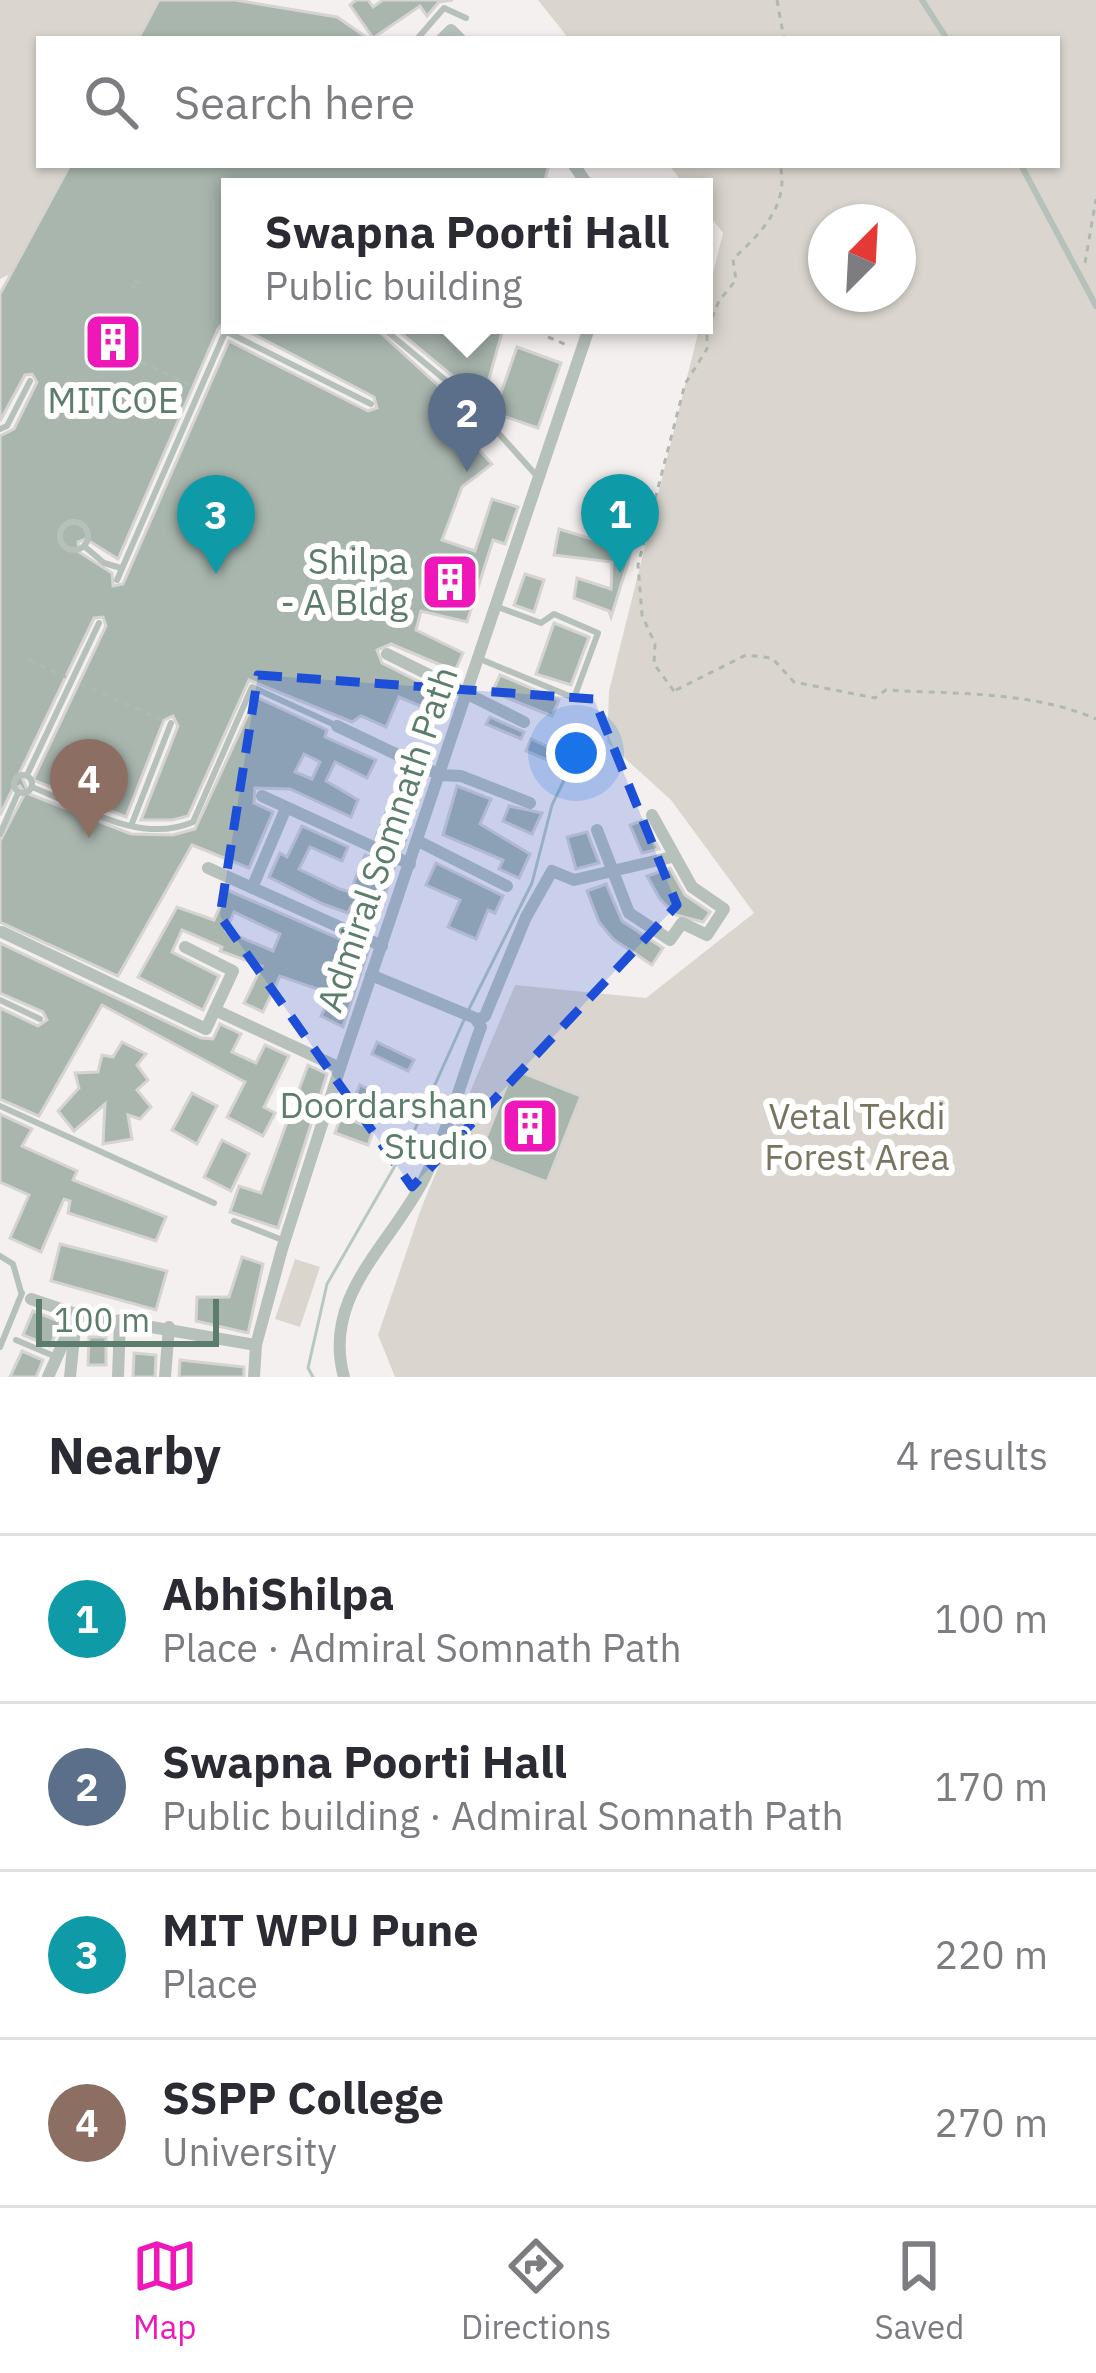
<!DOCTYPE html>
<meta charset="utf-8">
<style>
:root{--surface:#fff;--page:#f7f7f7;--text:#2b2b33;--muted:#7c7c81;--line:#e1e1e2;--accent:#ef16ba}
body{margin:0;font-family:"IBM Plex Sans",sans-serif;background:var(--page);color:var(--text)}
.compass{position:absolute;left:808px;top:204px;width:108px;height:108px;border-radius:50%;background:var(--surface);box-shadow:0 3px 9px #0004;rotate:24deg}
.scale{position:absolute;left:36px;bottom:30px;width:183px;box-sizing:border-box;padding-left:12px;border:6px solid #5d7d6c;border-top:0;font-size:33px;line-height:42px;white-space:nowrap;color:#5d7d6c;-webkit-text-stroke:9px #fff;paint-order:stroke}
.you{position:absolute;left:576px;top:753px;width:42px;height:42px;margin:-30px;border:9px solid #fff;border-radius:50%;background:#1a73e8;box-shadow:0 0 0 18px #1a73e833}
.badge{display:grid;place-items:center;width:78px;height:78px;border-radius:50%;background:var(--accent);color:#fff;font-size:39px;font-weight:700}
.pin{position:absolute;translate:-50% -99px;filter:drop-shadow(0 3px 6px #0008)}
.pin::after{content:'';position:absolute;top:63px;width:42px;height:36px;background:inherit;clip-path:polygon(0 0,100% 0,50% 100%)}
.popup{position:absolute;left:221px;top:178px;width:492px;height:156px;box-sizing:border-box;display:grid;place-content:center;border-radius:0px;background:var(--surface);filter:drop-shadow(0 3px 9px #0005);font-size:39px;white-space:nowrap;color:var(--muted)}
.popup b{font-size:45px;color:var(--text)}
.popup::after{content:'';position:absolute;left:50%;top:100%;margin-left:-24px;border:24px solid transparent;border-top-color:var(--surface)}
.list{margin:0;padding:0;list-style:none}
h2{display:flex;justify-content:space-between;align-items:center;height:156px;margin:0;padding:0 48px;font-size:51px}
h2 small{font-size:39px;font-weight:400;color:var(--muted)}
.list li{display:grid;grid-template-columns:78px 1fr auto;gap:36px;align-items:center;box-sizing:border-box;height:168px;padding:0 48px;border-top:3px solid var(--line)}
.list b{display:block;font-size:45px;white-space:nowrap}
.list p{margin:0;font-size:39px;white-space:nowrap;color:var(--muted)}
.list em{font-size:39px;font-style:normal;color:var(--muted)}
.icon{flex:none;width:66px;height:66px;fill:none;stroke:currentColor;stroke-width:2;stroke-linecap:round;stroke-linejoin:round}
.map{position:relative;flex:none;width:1096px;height:1377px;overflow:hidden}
.search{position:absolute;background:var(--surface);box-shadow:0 3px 9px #0004;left:36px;right:36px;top:36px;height:132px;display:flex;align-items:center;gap:30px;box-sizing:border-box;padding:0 42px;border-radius:0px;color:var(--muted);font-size:45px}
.sheet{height:828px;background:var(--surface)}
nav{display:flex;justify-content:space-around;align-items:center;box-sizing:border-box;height:168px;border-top:3px solid var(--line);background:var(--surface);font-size:33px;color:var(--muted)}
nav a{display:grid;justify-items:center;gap:6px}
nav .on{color:var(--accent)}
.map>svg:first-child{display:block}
</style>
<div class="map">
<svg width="1096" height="1377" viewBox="0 0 1096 1377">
<rect width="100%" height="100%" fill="#f5f0f0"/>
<g fill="#dad6cf" fill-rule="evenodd">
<path d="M0,0H183L141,39H39V165H72L12,273L0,279Z"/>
<path d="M538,0H1096V1377H395L378,1335L422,1206L515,985L646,998L754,913L671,800L607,742L609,691L723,233L704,209V187H686L669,165H1057V39H569ZM826,222H898V294H826Z"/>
<path d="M295,1259L320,1267L300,1327L275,1319Z"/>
</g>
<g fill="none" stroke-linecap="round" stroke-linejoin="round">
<g stroke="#b6c9bc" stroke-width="3">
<path d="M468,1011L532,883L552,805L587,733"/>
<path d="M313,1377L308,1368L327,1284L411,1138L464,1020"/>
</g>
</g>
<g fill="#a8b6ae" stroke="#d6d3d3" stroke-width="3" fill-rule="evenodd">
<path d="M159,0H235L337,17L369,39H138Z"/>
<path d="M356,0H368L373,7L383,0H453L439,2L427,16L420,6L373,38L350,5Z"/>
<path d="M70,165H549L543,187H230V314L218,329L118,559L86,539L78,542L79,552L112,573L113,586L123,584L229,341L368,411L377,408L374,397L236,325H372L477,421L472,442L492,464L462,487L442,540L475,551L492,499L518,507L505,544L493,540L467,622L421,611L416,630L463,653L455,671L391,644L377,650L382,663L449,697L441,715L399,697L386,727L361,716L352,722L249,680L188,816L172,820H141L178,726L173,716L164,720L126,817L33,780L106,626L103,617L94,618L20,772L29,794L131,834L173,835L195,829L256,697L327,730L325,737L376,760L367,778L335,762L326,781L358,800L351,817L290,789L255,788L254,803L273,812L249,868L192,845L118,976L0,922V841L25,793L20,786L13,788L0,815V436L14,429L37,382L32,374L25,375L0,421V294ZM304,754L320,762L312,779L295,772Z"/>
<path d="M391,325H504L482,404L472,392Z"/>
<path d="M517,347L561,363L538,428L494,413Z"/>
<path d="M559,529L622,548L630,556L611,617L609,611L574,598L577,578L611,589L612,562L554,555Z"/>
<path d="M525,574L544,580L534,612L514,605Z"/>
<path d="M554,623L589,637L571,685L536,674Z"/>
<path d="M500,675L559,700L552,716L492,692Z"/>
<path d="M490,717L524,732L521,739L486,724Z"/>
<path d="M531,739L557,751L552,762L526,751Z"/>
<path d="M457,786L491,799L480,824L530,854L519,878L499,869L503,860L443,835Z"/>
<path d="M509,806L542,813L532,834L503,821Z"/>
<path d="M387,810L412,820L403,848L376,837Z"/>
<path d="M643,820L659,849L642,853L630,825Z"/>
<path d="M302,826L348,847L342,861L310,847L299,869L340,889L350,892L365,855L394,868L377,918L351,906L348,913L323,904L269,877L280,853L287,857Z"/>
<path d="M587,832L599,863L576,869L567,837Z"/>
<path d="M436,863L503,896L495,913L488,910L476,939L448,927L460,900L426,885Z"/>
<path d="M670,868L685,895L710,912L703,922L676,915L660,899L647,876Z"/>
<path d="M606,884L622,921L663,948L652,965L613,939L599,922L587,891Z"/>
<path d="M227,890L368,951L343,1027L321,1016L332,994L280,976L263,1012L244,1003L262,966L220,951L222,947L182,930L172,952L219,976L203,1010L138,977L177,907L214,920ZM234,912L280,934L273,951L226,931Z"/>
<path d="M0,943L201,1038L213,1039L220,1024L241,1034L232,1052L256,1063L265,1045L289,1056L264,1107L275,1113L263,1136L227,1117L245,1082L102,1005L39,1116L0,1099V1008L38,1026L47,1020L43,1012L0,993Z"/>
<path d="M122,1042L146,1054L137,1065L148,1080L137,1090L151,1107L140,1119L128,1115L132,1139L103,1144L105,1104L74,1131L58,1111L79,1088L75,1073L98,1072L102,1055L113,1057Z"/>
<path d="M377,1042L414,1060L408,1071L372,1054Z"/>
<path d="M308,1065L327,1074L278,1228L230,1212L239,1186L261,1193Z"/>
<path d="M513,1069L581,1096L547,1182L479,1156Z"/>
<path d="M360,1085L393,1101L386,1116L353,1101Z"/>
<path d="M192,1093L217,1106L197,1144L172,1130Z"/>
<path d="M0,1114L32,1129L22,1146L77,1171L73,1180L166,1217L156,1241L68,1213L70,1201L64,1199L41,1252L10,1238L29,1195L0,1182Z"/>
<path d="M341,1116L374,1129L368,1145L335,1133Z"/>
<path d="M222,1140L249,1154L231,1191L204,1177Z"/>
<path d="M60,1244L167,1271L156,1310L51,1281Z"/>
<path d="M242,1257L263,1264L248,1333L196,1321L197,1297H229Z"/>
<path d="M33,1311L61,1322L50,1346L23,1335Z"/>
<path d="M89,1337H106V1365H88Z"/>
<path d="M22,1351L43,1360L36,1377H10Z"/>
<path d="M134,1353L156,1355L155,1377H133Z"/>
<path d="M180,1360L244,1367V1377H179Z"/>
</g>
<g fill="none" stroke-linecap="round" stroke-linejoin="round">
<g stroke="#b0b8b4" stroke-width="3" stroke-dasharray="6 6" stroke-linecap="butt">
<path d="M777,0L784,39"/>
<path d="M1085,263L1096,199"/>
<path d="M134,281L139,283L137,288L132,286Z"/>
<path d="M548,337L569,346"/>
<path d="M130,357L193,386"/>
<path d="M83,389L87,391L86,395L81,393Z"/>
<path d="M29,660L66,677"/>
<path d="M80,684L165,721"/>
<path d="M676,690L746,655L772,658L794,682L875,698L886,690C954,694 1032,691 1096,719"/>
<path d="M674,691L654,664L655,644L642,615L638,565L685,384L707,349V329L719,301L736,280L733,259C760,234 790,205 780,165"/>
</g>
<g stroke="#b7c1bc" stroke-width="6">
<path d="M922,0L947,39"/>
<path d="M417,39L444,8L466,18"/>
<path d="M1021,165L1096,306"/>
<path d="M379,325L467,398L536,475"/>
<path d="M225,331L371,404"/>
<path d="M0,429L7,426L30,381"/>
<circle cx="74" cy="536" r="14"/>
<path d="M84,546L104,563L121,568"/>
<path d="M117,580L230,321"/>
<path d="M480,659L574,698L598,633L554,614L541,623L498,607"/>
<circle cx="23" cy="784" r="9"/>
<path d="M27,775L99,623"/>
<path d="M32,787C82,807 140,845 193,822L252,687L335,725"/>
<path d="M131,826L171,723"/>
<path d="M0,834L18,793"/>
<path d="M0,1000L40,1019"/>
<path d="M0,1106L214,1203"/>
<path d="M234,1221L285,1241"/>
<path d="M0,1256L13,1264L21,1292"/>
<path d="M16,1340L54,1356"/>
<path d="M0,1347L22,1293"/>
</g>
<g stroke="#b7c1bc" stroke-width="12">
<path d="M442,39L451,30L460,39"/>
<path d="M574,165L589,187"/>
<path d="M387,654L524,722"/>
<path d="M337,726L440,775L461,776L530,803"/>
<path d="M262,796L410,864"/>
<path d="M597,830L629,913L670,940L682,923L707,935L724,909L692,887L652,815"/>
<path d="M418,841L507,886"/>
<path d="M208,868L382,946"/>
<path d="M252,888L286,808"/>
<path d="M2,932L206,1029L233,971L185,947"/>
<path d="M215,1010L340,1068"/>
<path d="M478,1020L485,1016L526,917L552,871L574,880L672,857"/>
<path d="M31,1299L76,1314L256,1345"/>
<path d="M48,1377L76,1314"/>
<path d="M70,1377L75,1327"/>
<path d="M118,1377L120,1320"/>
<path d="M165,1377L169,1327"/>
<path d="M254,1377L256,1345L282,1249L340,1068L590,325"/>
<path d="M344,1377C321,1295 393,1243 425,1177C449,1128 462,1078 481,1027L475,1018L371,975"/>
</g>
</g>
<path fill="#1d4ed8" fill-opacity="0.2" stroke="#1d4ed8" stroke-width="9" stroke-dasharray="24 15" stroke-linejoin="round" d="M258,675L594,699L677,905L412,1187L220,916Z"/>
<defs>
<g id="building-square" transform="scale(3)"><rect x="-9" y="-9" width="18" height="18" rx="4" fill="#ef16ba" stroke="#fff"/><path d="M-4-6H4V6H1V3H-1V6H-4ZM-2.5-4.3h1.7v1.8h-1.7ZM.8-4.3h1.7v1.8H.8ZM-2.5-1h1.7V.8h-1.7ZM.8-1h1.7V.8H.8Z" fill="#fff"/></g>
</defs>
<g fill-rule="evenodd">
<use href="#building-square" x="113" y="342"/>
<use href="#building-square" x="450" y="582"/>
<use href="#building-square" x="530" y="1126"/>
</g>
<g text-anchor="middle" stroke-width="12" stroke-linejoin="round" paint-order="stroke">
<g font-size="36" fill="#5d7d6c" stroke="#fff" text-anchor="end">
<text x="113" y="413" text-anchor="middle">MITCOE</text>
<text x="408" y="574">Shilpa<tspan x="408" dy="41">- A Bldg</tspan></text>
<text x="488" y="1118">Doordarshan<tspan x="488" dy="41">Studio</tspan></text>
</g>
<g font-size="36" fill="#5d7d6c" stroke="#fff">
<text transform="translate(387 839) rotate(-71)" y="13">Admiral Somnath Path</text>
</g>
<g font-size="36" fill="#7a7560" stroke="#fff">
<text x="857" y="1129">Vetal Tekdi<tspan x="857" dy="41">Forest Area</tspan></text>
</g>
</g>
</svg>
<svg class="compass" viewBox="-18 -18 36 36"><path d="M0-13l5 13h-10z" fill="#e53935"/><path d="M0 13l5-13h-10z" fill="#7c7c81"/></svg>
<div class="scale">100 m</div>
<div class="you"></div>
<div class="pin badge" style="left:620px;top:573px;background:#0f9aa8">1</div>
<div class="pin badge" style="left:467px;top:472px;background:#5c6f8a">2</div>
<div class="popup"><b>Swapna Poorti Hall</b>Public building</div>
<div class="pin badge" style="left:216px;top:574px;background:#0f9aa8">3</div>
<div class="pin badge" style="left:89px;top:838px;background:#8d6e63">4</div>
<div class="search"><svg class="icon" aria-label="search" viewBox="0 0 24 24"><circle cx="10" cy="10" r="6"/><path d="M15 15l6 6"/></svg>Search here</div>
</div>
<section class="sheet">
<h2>Nearby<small>4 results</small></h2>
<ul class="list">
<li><span class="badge" style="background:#0f9aa8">1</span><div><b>AbhiShilpa</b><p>Place · Admiral Somnath Path</p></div><em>100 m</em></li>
<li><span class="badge" style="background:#5c6f8a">2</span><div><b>Swapna Poorti Hall</b><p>Public building · Admiral Somnath Path</p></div><em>170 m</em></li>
<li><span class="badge" style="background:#0f9aa8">3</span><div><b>MIT WPU Pune</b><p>Place</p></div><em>220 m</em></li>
<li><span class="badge" style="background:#8d6e63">4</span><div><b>SSPP College</b><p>University</p></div><em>270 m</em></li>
</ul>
</section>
<nav>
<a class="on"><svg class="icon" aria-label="map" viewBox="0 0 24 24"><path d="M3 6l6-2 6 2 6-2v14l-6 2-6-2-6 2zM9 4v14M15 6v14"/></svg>Map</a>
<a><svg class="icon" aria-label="directions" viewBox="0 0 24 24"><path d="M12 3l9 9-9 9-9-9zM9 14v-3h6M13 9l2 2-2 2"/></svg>Directions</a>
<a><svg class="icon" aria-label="saved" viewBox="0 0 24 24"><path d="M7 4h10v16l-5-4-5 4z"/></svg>Saved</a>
</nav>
